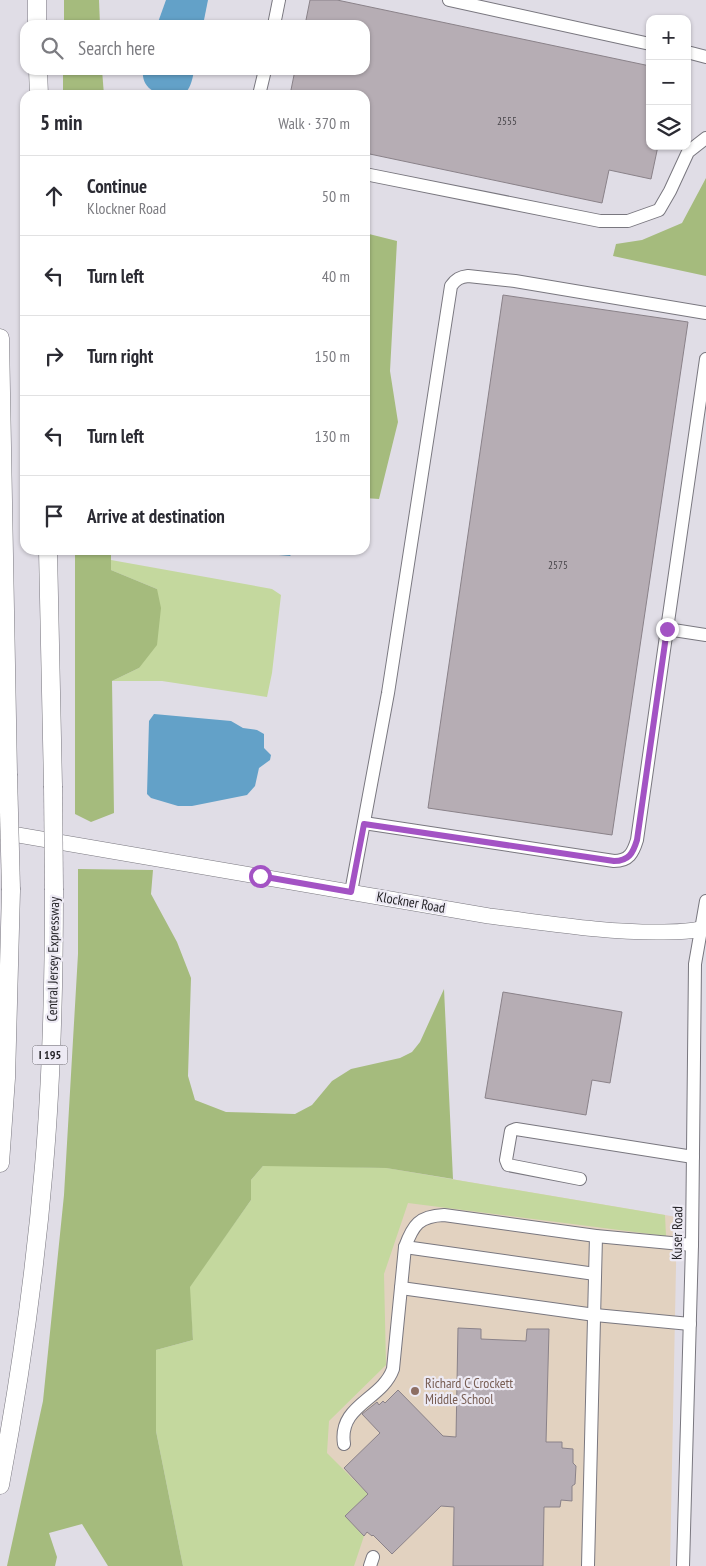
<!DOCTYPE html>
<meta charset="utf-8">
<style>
:root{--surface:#fff;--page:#f2f2f3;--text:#2b2b33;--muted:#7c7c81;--line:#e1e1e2}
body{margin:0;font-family:"PT Sans Narrow",sans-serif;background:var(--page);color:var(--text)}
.controls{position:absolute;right:15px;top:15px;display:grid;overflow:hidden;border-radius:10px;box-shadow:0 1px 4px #0004}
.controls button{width:45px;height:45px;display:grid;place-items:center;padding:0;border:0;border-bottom:1px solid var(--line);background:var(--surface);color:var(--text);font:25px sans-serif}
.stop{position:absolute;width:15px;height:15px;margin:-11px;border:4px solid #a353c4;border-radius:50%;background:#fff}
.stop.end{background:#a353c4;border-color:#fff;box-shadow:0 1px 5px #0008}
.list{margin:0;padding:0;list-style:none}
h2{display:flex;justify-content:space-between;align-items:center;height:65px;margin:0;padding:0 20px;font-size:21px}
h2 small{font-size:16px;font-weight:400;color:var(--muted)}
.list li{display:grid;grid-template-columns:32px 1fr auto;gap:15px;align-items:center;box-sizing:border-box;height:80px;padding:0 20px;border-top:1px solid var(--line)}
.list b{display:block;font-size:19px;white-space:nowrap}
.list p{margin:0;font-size:16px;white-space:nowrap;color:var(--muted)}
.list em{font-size:16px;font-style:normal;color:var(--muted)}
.icon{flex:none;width:28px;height:28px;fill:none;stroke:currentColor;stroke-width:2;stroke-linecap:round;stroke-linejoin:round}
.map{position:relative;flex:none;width:706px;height:1566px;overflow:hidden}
.search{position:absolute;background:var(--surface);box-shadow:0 1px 4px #0004;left:20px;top:20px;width:350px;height:55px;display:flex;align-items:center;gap:12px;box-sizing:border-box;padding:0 18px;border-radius:15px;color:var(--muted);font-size:19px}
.panel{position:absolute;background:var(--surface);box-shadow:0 1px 4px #0004;left:20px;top:90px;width:350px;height:465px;border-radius:15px}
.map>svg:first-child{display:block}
</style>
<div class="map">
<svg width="706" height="1566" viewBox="0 0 706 1566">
<rect width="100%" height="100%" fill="#e0dde6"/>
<path fill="#e2d2c0" d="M386,1168L677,1217L670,1566H183Z"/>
<g fill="#c4d89e">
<path d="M111,560L272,589L281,595L272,673L267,697L162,681H112L139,668L157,589L111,570Z"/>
<path d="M286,1165L386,1168L665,1215L666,1236L408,1203L384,1274L386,1365L329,1421L327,1453L368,1494L345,1516L364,1536L354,1566H183L156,1431V1350L193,1340L189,1287L251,1200V1180L263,1166Z"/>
</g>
<g fill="#a5bb7d">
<path d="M64,0H99L100,25H64Z"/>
<path d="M63,70H102L104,95H63Z"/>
<path d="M706,178V276L613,256L616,244L642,240L682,223Z"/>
<path d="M365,233L397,241L390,371L398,422L379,499L365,498Z"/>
<path d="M75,550H111V570L157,589L161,608L157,645L139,668L112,681L114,813L91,822L75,814Z"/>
<path d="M78,869L153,870L151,894L177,942L191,978L188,1076L195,1100L226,1112L295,1114L312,1105L332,1081L351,1069L400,1058L412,1052L420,1042L444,989L453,1179L386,1168L263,1166L251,1180V1200L190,1287L193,1340L156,1350V1431L183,1566H108L82,1524L49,1533L57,1557L55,1566H7L43,1401L64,1195L78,954Z"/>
</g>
<g fill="#63a1c8">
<path d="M166,0H208L203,25H157Z"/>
<path d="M143,70H194C193,77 191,87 186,92C182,96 176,95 171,95C156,95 141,88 143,70Z"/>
<path d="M221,550H295L290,556Z"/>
<path d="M154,714L231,721L243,728L257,730L264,734V748L271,755L270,760L259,768L255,786L247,795L192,806H178L151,798L147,794L149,721Z"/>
</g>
<g fill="#b6adb4" stroke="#8a8289">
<path d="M310,0H337L650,66V146H658L651,179L609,170L602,203L365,153V95H290L295,70H365V25H305Z"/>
<path d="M503,295L688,322L612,835L428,808Z"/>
<path d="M503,992L622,1012L610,1083L592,1080L586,1115L485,1098Z"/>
<path d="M458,1328L481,1329V1339L526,1341L527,1329H549L546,1442H562V1448L573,1449V1463L576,1466L575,1484L572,1486V1501L561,1500L560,1507H544L543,1566H453L454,1507L441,1506L392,1554L373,1535L372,1536L367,1532L364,1536L345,1516L368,1494L344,1468L380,1433L362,1414L377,1402L379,1405L383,1401L385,1403L398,1390L443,1436L456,1437Z"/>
</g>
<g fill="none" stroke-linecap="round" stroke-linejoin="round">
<g stroke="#79777f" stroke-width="14">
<g id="minor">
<path d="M449,0L650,44"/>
<path d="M274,25L279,0"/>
<path d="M687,52L706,57"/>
<path d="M259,95L265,70"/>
<path d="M365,174L600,221H628L659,210L670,191L688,152L706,138"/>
<path d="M706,359L667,629L706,635"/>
<path d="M364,823L614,861C629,861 633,853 637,840L667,629"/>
<path d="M351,892L388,693L451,286C456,279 460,277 468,276L515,281L706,313"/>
<path d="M580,1179L508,1165L506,1160L511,1131L516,1129L693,1157"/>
<path d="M405,1247L595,1274"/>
<path d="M401,1288L595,1315L690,1324"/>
<path d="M344,1444C338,1405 382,1400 393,1369L405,1247C413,1225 419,1216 444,1215L596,1236L692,1245"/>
<path d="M370,1566L373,1557"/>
<path d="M588,1566L596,1236"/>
<path d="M683,1566L692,1245L695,964L706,901"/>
</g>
</g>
<g stroke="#79777f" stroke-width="16">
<path id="major" d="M0,832L489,916C547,923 606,933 664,932C677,932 694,932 706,927"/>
</g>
<g stroke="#79777f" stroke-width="19">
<g id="highway">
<path d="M37,0V25"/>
<path d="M38,70L39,95"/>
<path d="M0,338L8,774"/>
<path d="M48,550L53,786"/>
<path d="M0,1163L6,1078L11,890"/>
<path d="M0,1485C20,1379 35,1273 44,1166C52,1074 54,982 54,890"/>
</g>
</g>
<use href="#minor" stroke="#fff" stroke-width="12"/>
<use href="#major" stroke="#fff" stroke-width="15"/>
<use href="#highway" stroke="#fff" stroke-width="18"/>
<g stroke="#79777f" stroke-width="19" stroke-linecap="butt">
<g id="highway-bridge">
<path d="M8,774L11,890"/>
<path d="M53,786L54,890"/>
</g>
</g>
<use href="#highway-bridge" stroke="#fff" stroke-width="18"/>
</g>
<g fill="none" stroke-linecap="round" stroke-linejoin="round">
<path stroke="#a353c4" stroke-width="6" d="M260,876L351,892L364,824L614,861C629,861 633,853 637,840L667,629"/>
</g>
<circle fill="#8d6e63" stroke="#edeaf4" stroke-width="2" cx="415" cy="1391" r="5"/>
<g text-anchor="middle" stroke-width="4.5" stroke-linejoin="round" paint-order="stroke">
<g font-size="11" fill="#49464b">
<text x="507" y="125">2555</text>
<text x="558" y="569">2575</text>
</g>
<rect fill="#edeaf4" stroke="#615f65" stroke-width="1" x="32.5" y="1045.5" width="35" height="19" rx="4"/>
<g font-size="12" font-weight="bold" fill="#252428">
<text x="50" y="1059">I 195</text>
</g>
<g font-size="14" fill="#252428" stroke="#edeaf4">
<text transform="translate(411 902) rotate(10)" y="5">Klockner Road</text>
<text transform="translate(53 959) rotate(-89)" y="5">Central Jersey Expressway</text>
<text transform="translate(677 1233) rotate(-89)" y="5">Kuser Road</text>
</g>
<g font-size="14" fill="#785e54" stroke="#edeaf4" text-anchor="start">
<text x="425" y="1388">Richard C Crockett<tspan x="425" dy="16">Middle School</tspan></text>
</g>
</g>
</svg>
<div class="controls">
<button>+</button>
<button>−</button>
<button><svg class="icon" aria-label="layers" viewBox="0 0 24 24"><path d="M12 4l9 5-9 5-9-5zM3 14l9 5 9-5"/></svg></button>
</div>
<div class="stop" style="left:260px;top:876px"></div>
<div class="stop end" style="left:667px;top:629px"></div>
<div class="search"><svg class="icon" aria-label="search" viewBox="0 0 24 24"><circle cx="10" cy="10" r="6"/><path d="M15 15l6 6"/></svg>Search here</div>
<section class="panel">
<h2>5 min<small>Walk · 370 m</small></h2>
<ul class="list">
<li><svg class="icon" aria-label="ahead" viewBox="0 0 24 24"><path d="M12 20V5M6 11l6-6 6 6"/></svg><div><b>Continue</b><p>Klockner Road</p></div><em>50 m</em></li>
<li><svg class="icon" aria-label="left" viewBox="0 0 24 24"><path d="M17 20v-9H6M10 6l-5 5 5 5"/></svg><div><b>Turn left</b></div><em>40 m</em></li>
<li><svg class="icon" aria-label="right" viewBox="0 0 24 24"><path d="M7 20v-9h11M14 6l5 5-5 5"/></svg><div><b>Turn right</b></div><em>150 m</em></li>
<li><svg class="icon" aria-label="left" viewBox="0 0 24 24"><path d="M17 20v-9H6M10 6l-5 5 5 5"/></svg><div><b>Turn left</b></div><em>130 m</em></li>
<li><svg class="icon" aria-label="arrive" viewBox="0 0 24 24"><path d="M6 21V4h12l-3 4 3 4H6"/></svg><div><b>Arrive at destination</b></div></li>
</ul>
</section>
</div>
